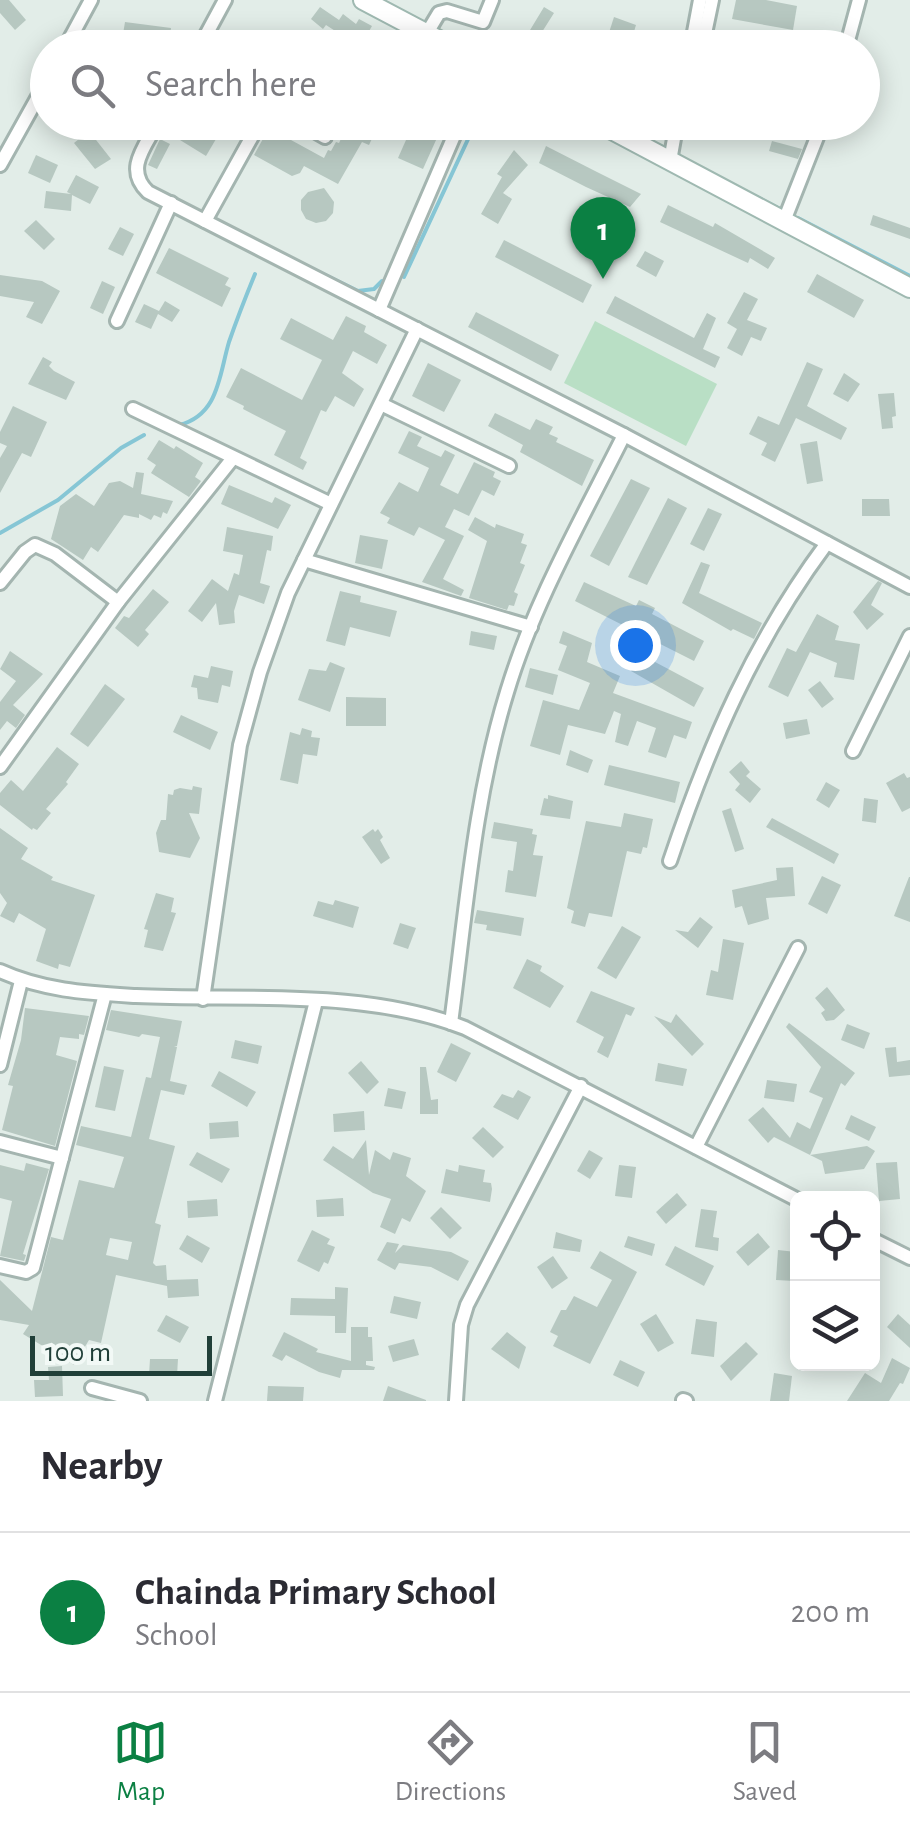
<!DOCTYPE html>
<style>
:root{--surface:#fff;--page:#f7f7f7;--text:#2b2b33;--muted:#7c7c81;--line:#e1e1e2;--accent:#0b8043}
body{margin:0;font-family:"Alegreya Sans",sans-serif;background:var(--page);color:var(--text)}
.controls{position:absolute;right:30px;bottom:30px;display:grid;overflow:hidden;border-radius:15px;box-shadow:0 5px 25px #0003}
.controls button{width:90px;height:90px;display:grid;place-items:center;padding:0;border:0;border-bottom:2px solid var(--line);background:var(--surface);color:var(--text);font:50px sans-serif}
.scale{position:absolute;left:30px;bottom:25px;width:182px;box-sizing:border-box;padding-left:10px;border:5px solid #203f38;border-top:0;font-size:28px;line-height:35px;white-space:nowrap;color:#203f38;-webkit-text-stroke:8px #f2f9f6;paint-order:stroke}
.you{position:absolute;left:635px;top:645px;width:35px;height:35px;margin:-25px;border:8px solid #fff;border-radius:50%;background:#1a73e8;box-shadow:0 0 0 15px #1a73e833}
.badge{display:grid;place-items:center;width:65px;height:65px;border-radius:50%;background:var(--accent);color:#fff;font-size:32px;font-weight:700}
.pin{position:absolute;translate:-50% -82px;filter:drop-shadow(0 2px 5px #0008)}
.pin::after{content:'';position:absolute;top:52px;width:35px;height:30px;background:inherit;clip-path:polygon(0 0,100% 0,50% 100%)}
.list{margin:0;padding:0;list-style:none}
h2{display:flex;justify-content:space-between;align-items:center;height:130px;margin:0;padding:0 40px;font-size:42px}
h2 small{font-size:32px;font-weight:400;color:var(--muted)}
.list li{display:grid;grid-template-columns:65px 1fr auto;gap:30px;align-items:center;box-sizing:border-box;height:160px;padding:0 40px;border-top:2px solid var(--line)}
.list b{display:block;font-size:38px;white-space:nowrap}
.list p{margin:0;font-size:32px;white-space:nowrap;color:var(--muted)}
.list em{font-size:32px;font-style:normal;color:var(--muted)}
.icon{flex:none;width:55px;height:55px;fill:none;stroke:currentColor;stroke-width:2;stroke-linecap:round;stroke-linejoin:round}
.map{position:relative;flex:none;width:910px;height:1401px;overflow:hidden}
.search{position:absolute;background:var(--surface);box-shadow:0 5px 25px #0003;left:30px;right:30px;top:30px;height:110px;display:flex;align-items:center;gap:25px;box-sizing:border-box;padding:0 35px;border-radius:55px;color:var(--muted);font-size:38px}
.sheet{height:290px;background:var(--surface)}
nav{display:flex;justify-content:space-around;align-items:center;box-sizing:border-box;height:140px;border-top:2px solid var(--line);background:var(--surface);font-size:28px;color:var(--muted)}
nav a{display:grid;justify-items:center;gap:5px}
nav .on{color:var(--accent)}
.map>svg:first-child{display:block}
</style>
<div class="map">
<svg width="910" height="1401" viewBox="0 0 910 1401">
<rect width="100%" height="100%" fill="#e2ede8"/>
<path fill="#b9dfc5" d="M595,321L717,384L686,446L564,383Z"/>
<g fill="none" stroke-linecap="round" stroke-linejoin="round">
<g stroke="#86c6d5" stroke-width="4">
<path d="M755,196L782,210"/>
<path d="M798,218L910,276"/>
<path d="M280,253L358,291L374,289L382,281"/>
<path d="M404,277L476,122"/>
<path d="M179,425C219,415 219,375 229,342C237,319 246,296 255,274"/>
<path d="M0,533L58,500L121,448L144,435"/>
</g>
</g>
<g fill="#b7c8c1" fill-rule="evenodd">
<path d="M0,0H9L26,20L15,30L0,13Z"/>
<path d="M736,0H766L797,6L793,30L732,19Z"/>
<path d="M320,7L339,20L343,14L356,24L359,19L372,26L360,47L326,25L323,29L311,19Z"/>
<path d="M544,7L554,13L542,32L574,48H540L524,40Z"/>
<path d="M614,17L636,25L629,48H604Z"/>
<path d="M125,22L171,28L169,46L147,42V48H137L138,42L122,40Z"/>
<path d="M191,122H226L206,156L180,140Z"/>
<path d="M349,122H380L369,145L362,142L338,184L304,166L300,173L292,176L254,155L269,128L324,158L328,150L331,151L336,142L339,143Z"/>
<path d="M414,122H428L441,129L423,169L398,158Z"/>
<path d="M89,131L111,159L95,169L74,143Z"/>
<path d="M160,139L170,144L157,169L148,165Z"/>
<path d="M772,141L802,149L798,159L769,151Z"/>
<path d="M546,146L597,172L641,194L630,207L586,187L539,163Z"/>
<path d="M514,150L528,165L503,193L512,199L498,224L481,214L502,177L497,174Z"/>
<path d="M36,155L58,165L50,183L28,173Z"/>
<path d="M76,175L99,187L90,204L72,195L71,211L44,208L46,191L71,194L67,192Z"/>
<path d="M324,188L334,202L333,213L326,221L316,223L306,219L301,210V200L308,192Z"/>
<path d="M668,205L713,227L715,223L775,258L768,269L750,258L748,263L660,222Z"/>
<path d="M873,215L910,228V239L870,225Z"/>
<path d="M36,220L55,239L44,250L24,231Z"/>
<path d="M120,227L134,234L123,256L108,249Z"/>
<path d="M504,240L592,285L583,303L495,257Z"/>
<path d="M169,248L229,278L225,285L231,288L222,307L156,273Z"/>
<path d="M645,251L664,261L656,277L636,266Z"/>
<path d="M817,274L864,300L854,318L807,292Z"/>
<path d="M0,275L42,281L60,291L42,324L26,317L34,302L0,296Z"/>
<path d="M102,281L115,287L103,314L90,308Z"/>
<path d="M744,292L758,299L747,320L767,328L761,341L751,337L742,356L727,348L737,329L727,323Z"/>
<path d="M615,296L694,338L707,313L716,318L703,349L720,357L715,368L606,313Z"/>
<path d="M165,301L180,310L172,322L158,314L151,329L135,322L144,304L159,311Z"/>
<path d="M476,312L559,355L551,371L468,327Z"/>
<path d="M346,316L366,326L364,332L387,345L377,364L353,351L342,373L364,389L354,407L335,396L326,412L321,410L300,458L307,462L303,470L274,455L286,431L243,409L244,406L226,397L241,368L302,400L322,360L280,339L291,318L333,340Z"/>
<path d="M43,357L52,362L49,366L54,371L75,382L66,400L28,384Z"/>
<path d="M807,362L823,369L807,406L847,428L841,440L796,418L775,462L761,455L767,443L749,434L758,416L779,425Z"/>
<path d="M428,363L461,380L444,412L412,396Z"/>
<path d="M844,373L860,384L848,402L833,394Z"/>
<path d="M894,393L896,416L892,417L893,428L882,429L878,394Z"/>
<path d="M13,406L47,422L31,457L22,453L0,493V458L7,446L0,443V432Z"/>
<path d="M495,413L530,430L536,419L553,427L549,434L558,438L556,442L594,460L582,486L520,452L523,445L488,426Z"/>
<path d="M409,431L422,437L417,446L441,457L445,450L455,455L440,485L458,494L474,462L495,472L493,477L501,481L494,496L482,490L469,516L454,509L445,527L464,536L443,579L464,590L461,596L422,582L445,540L419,527L414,536L387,523L390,518L380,513L399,482L418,492L429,468L398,453Z"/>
<path d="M159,440L174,449L176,446L203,463L195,477L201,481L189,497L151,473L156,465L147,459Z"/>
<path d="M817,441L823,481L807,484L800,444Z"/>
<path d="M136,472L144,473L141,494L173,501L167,514L163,512L161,518L154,515L151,520L139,514V518L124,515L98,552L91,547L83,560L51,539L60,506L76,494L94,506L109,483L120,481L133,488Z"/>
<path d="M631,479L650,488L609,566L590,556Z"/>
<path d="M229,485L272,503L275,497L291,505L278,529L221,504Z"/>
<path d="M668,498L687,508L647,585L628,577Z"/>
<path d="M862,499H889L890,516H862Z"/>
<path d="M708,508L722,514L704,551L690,544Z"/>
<path d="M475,517L495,528L496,524L524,534L521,543L527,545L520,563L525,565L514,592L518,594L514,606L509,605L507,610L469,598L487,541L468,530Z"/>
<path d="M227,527L273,536L271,551L267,550L260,583L270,586L264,604L239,595L234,611L235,623L219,625L216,603L202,622L188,611L212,579L228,591L234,573L239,575L243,555L223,551Z"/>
<path d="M360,535L388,540L382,569L355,563Z"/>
<path d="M701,562L710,565L699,593L762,623L754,639L733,629L731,631L682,603Z"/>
<path d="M878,581L882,583L871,605L884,614L867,630L853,612Z"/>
<path d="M584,582L636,606L639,600L655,608L652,614L704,641L694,661L575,601Z"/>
<path d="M153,589L169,602L145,630L149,634L138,647L115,628L124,616L129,618Z"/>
<path d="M340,591L361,596L360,602L397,611L390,637L350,627L345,646L326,641Z"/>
<path d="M817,614L839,626L835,640L860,644L854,680L834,677L837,663L810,652L788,697L768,687L787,648L796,652Z"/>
<path d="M471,631L497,636L494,650L469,645Z"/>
<path d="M563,631L592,643L587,662L620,676L613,693L692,722L686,739L674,735L666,758L648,752L656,728L637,721L628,746L615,742L621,714L614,711L605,734L568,725L560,755L530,746L543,700L579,710L590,683L558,670L567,646L559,643Z"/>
<path d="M10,651L43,674L13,705L25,715L16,728L7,721L0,730V702L16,681L0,669Z"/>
<path d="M640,654L704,688L694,707L631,671Z"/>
<path d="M330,662L345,668L330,712L298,700L309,669L326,671Z"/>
<path d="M211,666L233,671L230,687L222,685L218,703L198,699L197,688L191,687L194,675L208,678Z"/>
<path d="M530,668L558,675L553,695L525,687Z"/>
<path d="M820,681L834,699L822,708L808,690Z"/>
<path d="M105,684L125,699L88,747L70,734Z"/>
<path d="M346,697L386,698V726H346Z"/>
<path d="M181,715L218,732L210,750L173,732Z"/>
<path d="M807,719L810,734L786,739L783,723Z"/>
<path d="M302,728L312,731L311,737L320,738L317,756L303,754L298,784L280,780L290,732L300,735Z"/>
<path d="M57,747L79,764L66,782L68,784L46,809L51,813L37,830L33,828L32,830L0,805V793L11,780L23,791Z"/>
<path d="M570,750L593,760L588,773L566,765Z"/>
<path d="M741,761L750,772L746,776L761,789L750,803L735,790L740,784L729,772Z"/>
<path d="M609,765L680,782L675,803L604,785Z"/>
<path d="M904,773L907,778L910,777V808L902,812L886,783Z"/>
<path d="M826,782L840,790L829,808L816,800Z"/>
<path d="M193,786L202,788L199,814L189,813L200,838L190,858L159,852L156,833L161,820H166L168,794L173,795L174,790L180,788L192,790Z"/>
<path d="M548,795L573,801L570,819L540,815L544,798L548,799Z"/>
<path d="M864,798L878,800L876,823L862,821Z"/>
<path d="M731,808L744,849L735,852L722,811Z"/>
<path d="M624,813L653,819L647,848L643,847L641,854L627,851L612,917L589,913L585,927L571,923L574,911L567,908L586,821L621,827Z"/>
<path d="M772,818L839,854L834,864L766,827Z"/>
<path d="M494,822L533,829L532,834L537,835L533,855L543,856L536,897L505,892L508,870L513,871L517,842L491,838Z"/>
<path d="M0,828L28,848L21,859L53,877L51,880L95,895L70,967L59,964L58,969L36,961L46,929L19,913L14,923L0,916L7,903L0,893Z"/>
<path d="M373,829L375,832L378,829L383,837L380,840L390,858L381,864L362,837Z"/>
<path d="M793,867L795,896L766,898L769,919L748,925L742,906L735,908L732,890L777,880L776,868Z"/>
<path d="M822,876L841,885L827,914L808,904Z"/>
<path d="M909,877H910V922L894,916Z"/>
<path d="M156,893L174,898L171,912L176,913L163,951L144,947L148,930L144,929Z"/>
<path d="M335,900L359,907L353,928L313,916L318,901L333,905Z"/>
<path d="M477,910L524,918L521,936L486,930L487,925L474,923Z"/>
<path d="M700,917L713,927L698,948L675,930L688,932Z"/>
<path d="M400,923L416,928L408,949L393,944Z"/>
<path d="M622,926L641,937L616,979L597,968Z"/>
<path d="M723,939L744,943L733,1000L706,995L711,970L718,972Z"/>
<path d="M527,959L542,966L540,971L564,986L550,1008L513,988Z"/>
<path d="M827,987L845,1010L834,1020L826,1021L821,1013L825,1010L815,998Z"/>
<path d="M591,991L635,1008L631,1016L626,1014L608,1058L597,1052L604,1037L576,1022Z"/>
<path d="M25,1008L89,1016L84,1035L79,1034V1039L60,1037L56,1055L77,1061L55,1146L2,1130L13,1086L8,1085L21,1040Z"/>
<path d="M111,1010L182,1021L177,1046H174L177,1047L170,1081L187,1085L184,1095L161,1090L149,1139L175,1146L155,1223L161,1225L153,1263L156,1266L166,1265L167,1280L198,1279L199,1296L168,1298L167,1286L116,1275L101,1343L89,1340L74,1365L23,1334L29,1325L0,1320V1280L32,1311L51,1237L63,1240L79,1180L114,1188L124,1157L76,1145L81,1126L131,1137L146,1077L151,1078L160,1037L142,1034L139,1037L106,1030ZM110,1238L132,1242L128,1260L106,1255Z"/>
<path d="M676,1014L704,1044L692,1056L654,1016L671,1023Z"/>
<path d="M789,1023L855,1073L845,1086L841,1083L810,1155L774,1137L768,1143L748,1120L763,1107L790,1138L797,1122L810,1129L823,1098L809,1092L821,1067L786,1027Z"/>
<path d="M847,1024L870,1033L864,1049L841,1040Z"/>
<path d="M235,1040L262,1046L258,1064L231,1058Z"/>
<path d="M451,1043L471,1053L456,1082L437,1072Z"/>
<path d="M896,1047L897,1062L910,1060V1075L889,1077L885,1048Z"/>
<path d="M361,1061L379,1082L367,1094L348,1073Z"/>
<path d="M658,1063L687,1069L683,1086L655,1081Z"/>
<path d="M104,1066L124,1070L115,1111L95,1107Z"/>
<path d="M420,1067H426L431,1100L438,1099V1114H420Z"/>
<path d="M219,1071L256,1092L247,1107L211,1086Z"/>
<path d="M767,1080L797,1084L794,1102L764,1098Z"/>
<path d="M388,1088L406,1092L402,1109L384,1106Z"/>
<path d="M518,1090L531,1097L518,1120L493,1107L502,1094L513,1098Z"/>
<path d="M364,1111L365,1130L334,1132L333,1114Z"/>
<path d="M851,1115L876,1127L869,1141L845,1129Z"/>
<path d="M238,1121L239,1137L210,1139L209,1123Z"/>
<path d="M483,1127L504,1147L493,1158L472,1138Z"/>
<path d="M366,1140L369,1175L375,1150L390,1160L393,1152L411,1158L406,1176L426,1191L410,1222L402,1218L395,1234L380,1227L391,1199L373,1193L323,1160L333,1146L353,1159Z"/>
<path d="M867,1146L875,1151L864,1169L825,1174L822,1161L810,1155Z"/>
<path d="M589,1150L603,1158L590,1179L577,1171Z"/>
<path d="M197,1152L230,1169L222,1183L189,1165Z"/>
<path d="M897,1162L900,1199L879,1201L876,1163Z"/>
<path d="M26,1163L49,1169L23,1254L26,1255L24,1261L0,1256L12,1201L0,1198V1165L24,1171Z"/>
<path d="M459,1165L485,1170L483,1182L491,1183L492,1189L490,1202L441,1193L446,1169L458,1172Z"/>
<path d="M619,1165L636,1167L632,1198L615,1196Z"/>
<path d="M677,1193L687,1205L666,1224L656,1212Z"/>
<path d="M343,1198L344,1216L317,1217L316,1200Z"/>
<path d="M217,1199L218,1216L188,1218L187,1201Z"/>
<path d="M441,1207L462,1228L450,1239L430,1218Z"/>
<path d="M701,1209L717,1211L713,1237L719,1238L718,1251L695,1247Z"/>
<path d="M312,1230L330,1239L327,1244L335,1247L328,1264L324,1262L319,1272L297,1261Z"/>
<path d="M556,1232L582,1240L580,1252L553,1248Z"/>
<path d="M758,1233L770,1247L748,1266L736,1252Z"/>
<path d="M187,1235L210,1248L202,1263L179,1249Z"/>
<path d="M628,1236L655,1244L652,1256L624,1247Z"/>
<path d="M387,1242L399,1244L395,1253L403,1245L451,1252L469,1261L458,1281L431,1267L399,1263L395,1270L377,1260Z"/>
<path d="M675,1246L714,1266L704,1286L665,1265Z"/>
<path d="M778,1250L796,1252L794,1281L776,1280Z"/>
<path d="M600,1251L637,1272L590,1364L553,1346L558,1336L550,1332L561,1310H566L574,1296L597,1307L612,1280L590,1268Z"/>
<path d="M553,1256L568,1278L552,1289L537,1267Z"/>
<path d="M335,1287L348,1288L346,1333H335V1316L290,1315L291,1298L335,1299Z"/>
<path d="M394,1296L421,1302L417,1319L390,1313Z"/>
<path d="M656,1314L674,1343L658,1352L640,1324Z"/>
<path d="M898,1314L910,1325V1348L887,1327Z"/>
<path d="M166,1315L189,1327L180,1343L157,1331Z"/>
<path d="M696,1319L717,1322L714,1357L691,1354Z"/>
<path d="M351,1327H368V1337H372L373,1361H366V1365L375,1367L374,1370H342L340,1378L319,1372L286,1355L282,1361L272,1356L284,1332L318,1349L316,1352L351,1361Z"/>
<path d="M507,1332L526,1347L519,1369L491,1349Z"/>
<path d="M414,1339L419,1355L393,1362L388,1346Z"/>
<path d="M746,1342L758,1354L731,1381L720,1366Z"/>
<path d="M892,1358L910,1368L903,1384L900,1383L889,1401H847L865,1373L881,1383Z"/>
<path d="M150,1359H178L177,1376L149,1375Z"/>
<path d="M620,1360L645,1372L638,1387L613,1375Z"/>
<path d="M62,1366L63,1396L35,1397L34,1380H49L48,1367Z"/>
<path d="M774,1373L792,1376L789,1401H770Z"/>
<path d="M268,1386L304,1387L303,1401H267Z"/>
<path d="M388,1386L426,1400V1401H383Z"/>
</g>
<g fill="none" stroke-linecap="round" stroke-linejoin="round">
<g stroke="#a4b5b0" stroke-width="18">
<g id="street">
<path d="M427,33L439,13L447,11L483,22L492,0"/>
<path d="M65,48L91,0"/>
<path d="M199,48L225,0"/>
<path d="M691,48L700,0"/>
<path d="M702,48L712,0"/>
<path d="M846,48L859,0"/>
<path d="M158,122C145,147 124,169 148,192L624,435L910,587"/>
<path d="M299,122L325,137"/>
<path d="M670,161L677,122"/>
<path d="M0,165L48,79"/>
<path d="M205,221L260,122"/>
<path d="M784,221L823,122"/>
<path d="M379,310L460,122"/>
<path d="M117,321L171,203"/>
<path d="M381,404L509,466"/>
<path d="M133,409L331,504"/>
<path d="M304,560L531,627"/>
<path d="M0,583L25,552L35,545L55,554L118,602"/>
<path d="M853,751L910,636"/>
<path d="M0,767L118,602L233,458"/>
<path d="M670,861C709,745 754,641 827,543"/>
<path d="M0,971C44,991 88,993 136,996C243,1001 363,988 465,1028L798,1200"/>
<path d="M203,999L240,745L260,672L288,593L417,329"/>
<path d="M451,1023C466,912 474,799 507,692C534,602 582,519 624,435"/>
<path d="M0,1065L21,981"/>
<path d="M0,1142L62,1158"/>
<path d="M696,1147L798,948"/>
<path d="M872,1239L910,1258"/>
<path d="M0,1266L26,1272L33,1268L105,994"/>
<path d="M92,1388L140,1401"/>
<path d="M683,1400L686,1401"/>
<path d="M215,1401L316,1001"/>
<path d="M456,1401L461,1325L467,1305L581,1086"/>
</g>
</g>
<g stroke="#9fb9b1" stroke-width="22">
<g id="secondary">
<path d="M363,0L454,48"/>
<path d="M597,122L910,288"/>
</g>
</g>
<use href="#street" stroke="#fff" stroke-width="12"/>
<use href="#secondary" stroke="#fff" stroke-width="18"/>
</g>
</svg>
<div class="controls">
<button><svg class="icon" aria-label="locate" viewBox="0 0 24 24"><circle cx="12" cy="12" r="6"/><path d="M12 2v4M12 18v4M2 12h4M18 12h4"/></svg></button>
<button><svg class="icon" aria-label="layers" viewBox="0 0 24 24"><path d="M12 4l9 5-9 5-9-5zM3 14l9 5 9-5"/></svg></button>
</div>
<div class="scale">100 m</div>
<div class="you"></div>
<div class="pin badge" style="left:603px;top:279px">1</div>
<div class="search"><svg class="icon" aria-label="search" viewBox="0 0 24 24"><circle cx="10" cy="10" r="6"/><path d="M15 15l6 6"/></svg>Search here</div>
</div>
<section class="sheet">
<h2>Nearby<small></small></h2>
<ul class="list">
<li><span class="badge">1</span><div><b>Chainda Primary School</b><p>School</p></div><em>200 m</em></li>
</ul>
</section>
<nav>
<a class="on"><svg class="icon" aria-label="map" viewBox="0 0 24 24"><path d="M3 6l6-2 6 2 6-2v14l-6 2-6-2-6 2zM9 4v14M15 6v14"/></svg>Map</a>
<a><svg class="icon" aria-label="directions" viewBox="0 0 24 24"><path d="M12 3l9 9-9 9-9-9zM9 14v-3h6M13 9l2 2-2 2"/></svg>Directions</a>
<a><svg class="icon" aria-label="saved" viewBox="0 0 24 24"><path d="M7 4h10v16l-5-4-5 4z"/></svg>Saved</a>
</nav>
